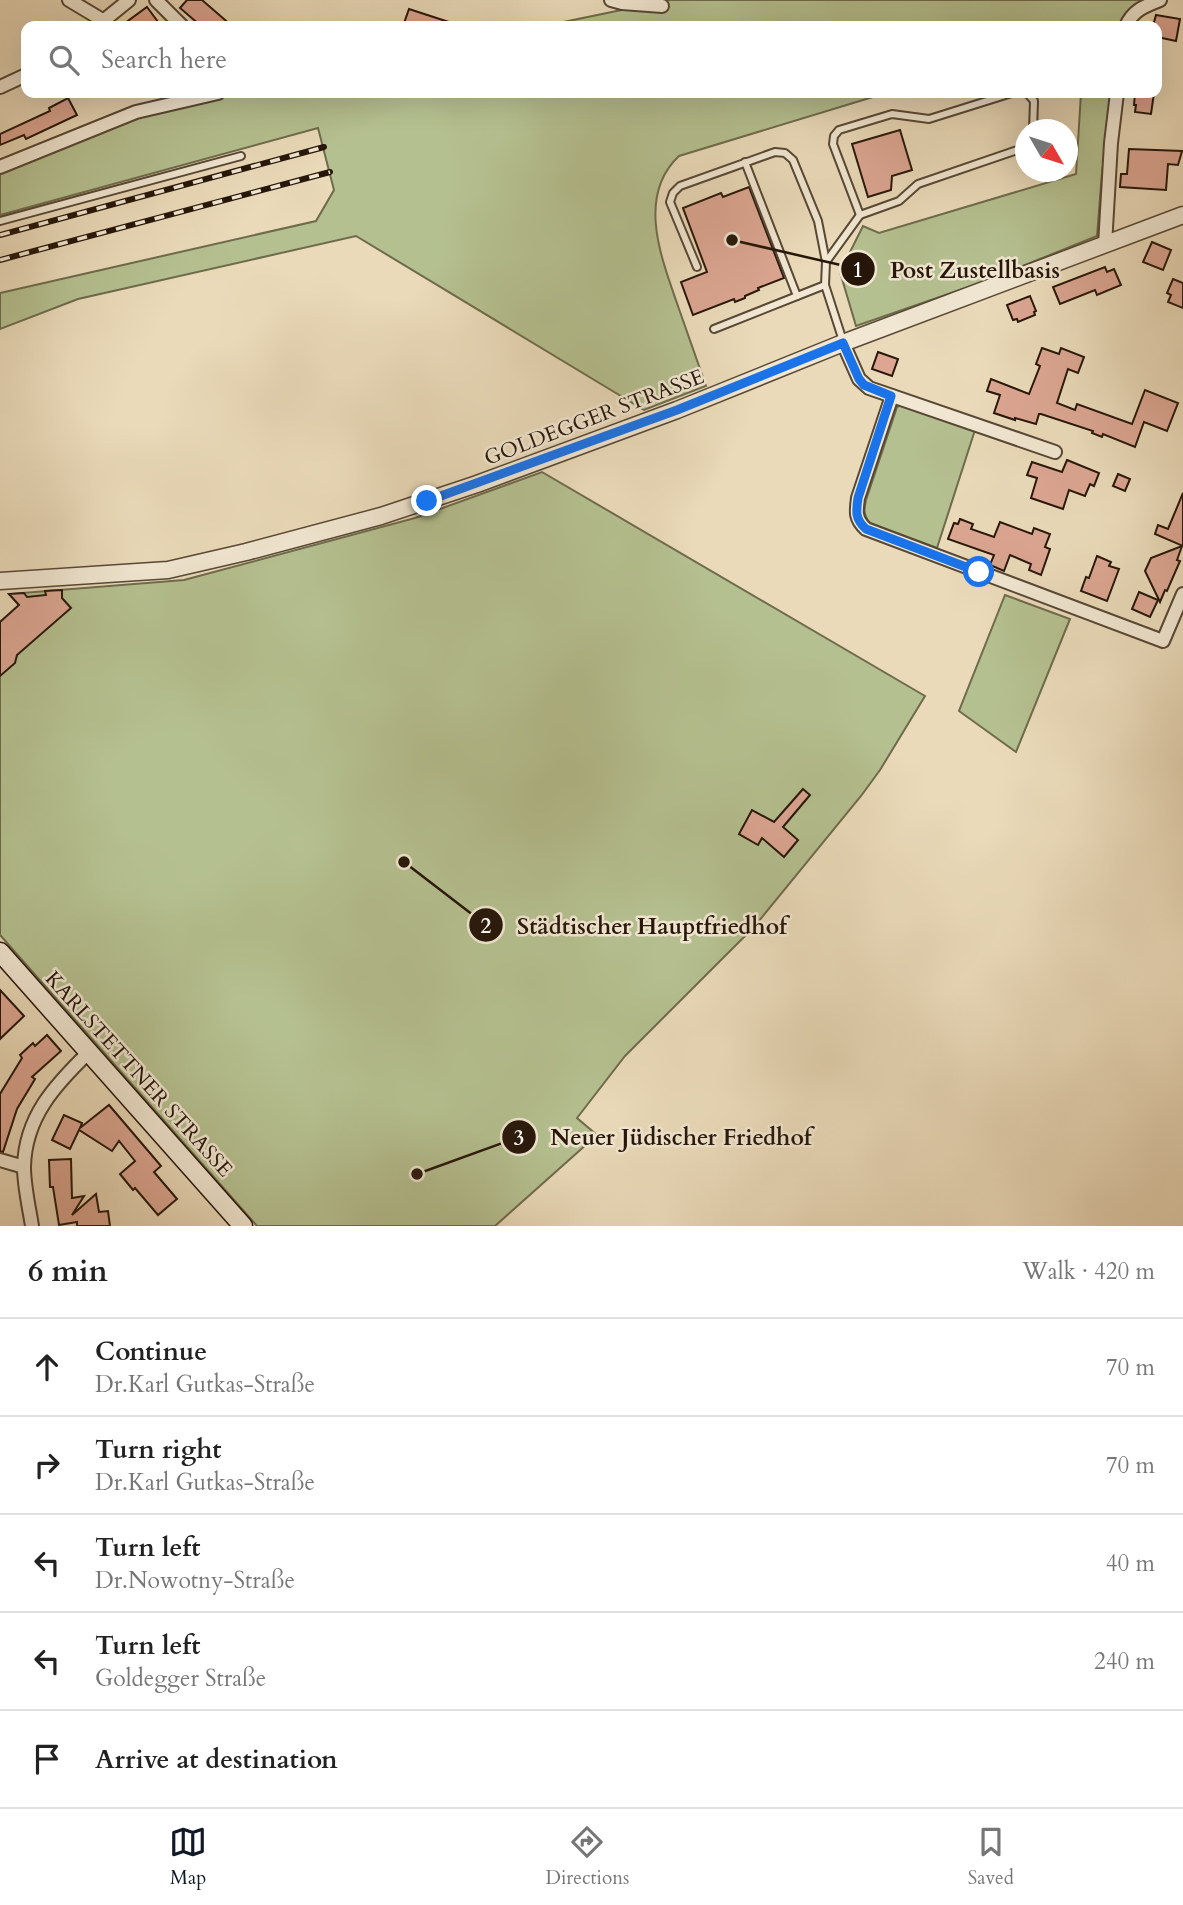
<!DOCTYPE html>
<meta charset="utf-8">
<style>
:root{--surface:#fff;--page:#f2f2f2;--text:#222;--muted:#767676;--line:#e0e0e0;--accent:#111827}
body{margin:0;font-family:Cardo,serif;background:var(--page);color:var(--text)}
.compass{position:absolute;left:1015px;top:119px;width:63px;height:63px;border-radius:50%;background:var(--surface);box-shadow:0 7px 28px #0002;rotate:129deg}
.stop{position:absolute;width:21px;height:21px;margin:-16px;border:5px solid #1a73e8;border-radius:50%;background:#fff}
.stop.end{background:#1a73e8;border-color:#fff;box-shadow:0 2px 7px #0008}
.list{margin:0;padding:0;list-style:none}
h2{display:flex;justify-content:space-between;align-items:center;height:91px;margin:0;padding:0 28px;font-size:30px}
h2 small{font-size:23px;font-weight:400;color:var(--muted)}
.list li{display:grid;grid-template-columns:46px 1fr auto;gap:21px;align-items:center;box-sizing:border-box;height:98px;padding:0 28px;border-top:2px solid var(--line)}
.list b{display:block;font-size:26px;white-space:nowrap}
.list p{margin:0;font-size:23px;white-space:nowrap;color:var(--muted)}
.list em{font-size:23px;font-style:normal;color:var(--muted)}
.icon{flex:none;width:38px;height:38px;fill:none;stroke:currentColor;stroke-width:2;stroke-linecap:round;stroke-linejoin:round}
.map{position:relative;flex:none;width:1183px;height:1226px;overflow:hidden}
.search{position:absolute;background:var(--surface);box-shadow:0 7px 28px #0002;left:21px;right:21px;top:21px;height:77px;display:flex;align-items:center;gap:18px;box-sizing:border-box;padding:0 24px;border-radius:14px;color:var(--muted);font-size:26px}
.sheet{height:581px;background:var(--surface)}
nav{display:flex;justify-content:space-around;align-items:center;box-sizing:border-box;height:98px;border-top:2px solid var(--line);background:var(--surface);font-size:19px;color:var(--muted)}
nav a{display:grid;justify-items:center;gap:4px}
nav .on{color:var(--accent)}
.map>svg:first-child{display:block}
</style>
<div class="map">
<svg width="1183" height="1226" viewBox="0 0 1183 1226">
<rect width="100%" height="100%" fill="#eadab9"/>
<filter id="stains"><feTurbulence type="fractalNoise" baseFrequency=".00286" numOctaves="4"/><feColorMatrix values="0 0 0 0 .2 0 0 0 0 .09 0 0 0 0 .02 0 0 0 .5 -.17"/></filter>
<radialGradient id="worn" r=".72"><stop offset=".6" stop-color="#630" stop-opacity="0"/><stop offset="1" stop-color="#630" stop-opacity=".3"/></radialGradient>
<g fill="#b5c090" stroke="#6e6b4c" stroke-width="2">
<path d="M670,0H1148L1126,13L1120,26H544Z"/>
<path d="M238,93H886L679,156C635,197 663,262 679,309C688,335 697,361 706,386L644,410L356,236L78,299L0,329V293L316,221L334,190L318,128L0,215V172L136,116Z"/>
<path d="M1081,93H1112L1102,173L1097,236L983,282L856,326L840,272L863,226L879,233L1076,174Z"/>
<path d="M901,405L975,430L937,548L870,523C863,515 864,509 866,500L897,407Z"/>
<path d="M542,472L925,696L880,770L861,796L754,927L625,1056L577,1118L597,1135L495,1226H257L0,935V622L19,605L9,594L184,580L415,518Z"/>
<path d="M1005,595L1070,619L1016,752L959,711Z"/>
</g>
<g fill="#dca692" stroke="#261609" stroke-width="2">
<path d="M187,0H202L232,26H201L180,8Z"/>
<path d="M147,7L161,26H121Z"/>
<path d="M409,9L455,24V26H403Z"/>
<path d="M1156,15L1180,19L1176,41L1157,37V26H1153Z"/>
<path d="M1135,93H1154L1151,114L1135,112L1136,105H1134Z"/>
<path d="M68,98L77,115L26,139L24,135L0,145V134L50,111L49,108Z"/>
<path d="M900,130L912,170L892,176L891,190L868,197L852,144Z"/>
<path d="M1129,149L1182,151L1178,165L1168,164L1166,190L1120,187L1121,174H1127Z"/>
<path d="M749,187L784,278L758,288L759,290L745,296V298L735,302L734,299L693,315L681,282L707,272L683,208L721,193L723,197Z"/>
<path d="M1152,242L1171,250L1163,270L1143,262Z"/>
<path d="M1105,267L1107,272L1114,269L1121,285L1097,295L1095,290L1060,304L1053,287Z"/>
<path d="M1173,279L1183,283V308L1168,302L1171,295L1167,293Z"/>
<path d="M1030,296L1036,311L1034,312L1035,315L1018,322L1017,319L1013,320L1007,305Z"/>
<path d="M1042,348L1059,354L1061,348L1084,357L1078,373L1068,369L1057,403L1075,410L1077,404L1132,424L1145,390L1178,403L1167,431L1144,422L1135,447L1103,434L1102,437L1092,433L1093,431L1041,414H1039L1036,424L1015,418V420L994,413L1000,395L987,391L991,379L1029,394L1040,366L1036,364Z"/>
<path d="M878,352L898,359L892,376L872,369Z"/>
<path d="M1067,460L1099,473L1094,486L1090,484L1085,496L1069,490L1063,509L1031,498L1037,478L1027,475L1032,462L1062,472Z"/>
<path d="M1118,474L1130,479L1125,491L1113,486Z"/>
<path d="M1183,493V546L1155,534L1158,525L1168,529Z"/>
<path d="M960,519L973,524L971,529L994,537L1000,522L1032,534L1034,528L1050,534L1045,547L1050,549L1041,575L1029,570L1031,564L1010,555L1004,571L990,565L994,555L948,539L954,523L958,524Z"/>
<path d="M1182,546L1177,560L1180,561L1167,591L1165,590L1160,602L1145,571L1151,558Z"/>
<path d="M1097,556L1111,562L1109,566L1119,569L1107,601L1081,591L1086,577L1089,578Z"/>
<path d="M62,590V598L71,608L17,655L15,663L0,676V622L19,605L9,594L24,593L27,597L46,595L45,591Z"/>
<path d="M1139,592L1158,600L1150,617L1132,609Z"/>
<path d="M803,789L810,795L783,827L798,840L784,857L762,838L758,845L739,834L752,810L774,822Z"/>
<path d="M0,990L24,1016L0,1039Z"/>
<path d="M47,1035L61,1051L32,1077L35,1079L17,1109L3,1152L0,1151V1094L22,1058L20,1055L33,1043L35,1046Z"/>
<path d="M109,1105L161,1166L154,1172L177,1199L158,1215L135,1188L133,1190L120,1174L135,1161L119,1141L112,1151L79,1130L70,1149L52,1140L64,1115L82,1123L80,1128Z"/>
<path d="M71,1159L72,1198L84,1196L72,1215L96,1194L99,1212L108,1211L110,1226H77V1222L59,1225L53,1187H50L49,1160Z"/>
</g>
<g fill="none" stroke-linecap="round" stroke-linejoin="round">
<g stroke="#574735" stroke-width="10">
<g id="service">
<path d="M1024,93L1028,94L1034,101L1033,130"/>
<path d="M745,162L797,296"/>
<path d="M860,215L833,144L834,136L839,130L892,114L929,119L1012,93"/>
<path d="M0,221L241,156"/>
<path d="M697,267L670,202L673,193L680,186L775,152L785,153L793,160L818,221L826,262"/>
<path d="M714,329L825,285"/>
<path d="M843,341L825,285L826,262L860,215L899,201L918,184L1026,147"/>
</g>
</g>
<g stroke="#574735" stroke-width="16">
<g id="minor">
<path d="M69,0L104,21"/>
<path d="M156,0L182,26"/>
<path d="M611,0L622,3L662,6"/>
<path d="M97,26L129,0"/>
<path d="M1126,26C1133,10 1145,6 1160,0"/>
<path d="M0,87L26,75"/>
<path d="M0,167L136,112L218,93"/>
<path d="M1105,245L1111,143L1117,93"/>
<path d="M843,343L859,379L869,388L1055,452"/>
<path d="M892,396L858,498C856,512 855,519 866,529L1163,641L1183,594"/>
<path d="M0,1160L24,1167"/>
<path d="M32,1226C29,1207 24,1186 24,1167C25,1117 55,1085 89,1052"/>
</g>
</g>
<g stroke="#574735" stroke-width="19">
<path id="tertiary" d="M0,581L168,570L246,552L381,516L477,484L677,410L843,343L1183,215"/>
</g>
<g stroke="#261609" stroke-width="21">
<path id="secondary" d="M0,952L243,1226"/>
</g>
<use href="#service" stroke="#f1e7d2" stroke-width="6"/>
<use href="#minor" stroke="#f1e7d2" stroke-width="12"/>
<use href="#tertiary" stroke="#f1e7d2" stroke-width="16"/>
<use href="#secondary" stroke="#f1e7d2" stroke-width="18"/>
<g stroke="#261609" stroke-width="6">
<g id="rail">
<path d="M0,235L324,147"/>
<path d="M0,260L330,172"/>
</g>
</g>
<use href="#rail" stroke="#f1e7d2" stroke-width="3.5" stroke-dasharray="10" stroke-linecap="butt"/>
</g>
<g fill="none" stroke-linecap="round" stroke-linejoin="round">
<path stroke="#1a73e8" stroke-width="9" d="M427,501L677,410L843,343L859,379L864,385L891,396L858,498C856,512 855,519 866,529L979,572"/>
</g>
<g text-anchor="middle" stroke-width="5" stroke-linejoin="round" paint-order="stroke">
<g font-size="21" fill="#261609" stroke="#f1e7d2">
<text transform="translate(594 417) rotate(-21)" y="7">GOLDEGGER STRASSE</text>
<text transform="translate(139 1074) rotate(48)" y="7">KARLSTETTNER STRASSE</text>
</g>
</g>
<path fill="none" stroke="#261609" stroke-width="2.5" d="M732 240L858 269M404 862L486 925M417 1174L519 1137"/>
<g fill="#261609" stroke="#f1e7d2" stroke-width="2.5">
<circle cx="732" cy="240" r="7"/>
<circle cx="404" cy="862" r="7"/>
<circle cx="417" cy="1174" r="7"/>
<circle cx="858" cy="269" r="18"/>
<circle cx="486" cy="925" r="18"/>
<circle cx="519" cy="1137" r="18"/>
</g>
<g font-size="21" text-anchor="middle" font-weight="bold" fill="#fff">
<text x="858" y="277">1</text>
<text x="486" y="933">2</text>
<text x="519" y="1145">3</text>
</g>
<g font-size="23" text-anchor="middle" font-weight="bold" fill="#261609" stroke="#f1e7d2" stroke-width="5" stroke-linejoin="round" paint-order="stroke">
<text x="975" y="278">Post Zustellbasis</text>
<text x="652" y="934">Städtischer Hauptfriedhof</text>
<text x="681" y="1145">Neuer Jüdischer Friedhof</text>
</g>
<rect width="100%" height="100%" filter="url(#stains)"/>
<rect width="100%" height="100%" fill="url(#worn)"/>
</svg>
<svg class="compass" viewBox="-18 -18 36 36"><path d="M0-13l5 13h-10z" fill="#e53935"/><path d="M0 13l5-13h-10z" fill="#767676"/></svg>
<div class="stop" style="left:979px;top:572px"></div>
<div class="stop end" style="left:427px;top:501px"></div>
<div class="search"><svg class="icon" aria-label="search" viewBox="0 0 24 24"><circle cx="10" cy="10" r="6"/><path d="M15 15l6 6"/></svg>Search here</div>
</div>
<section class="sheet">
<h2>6 min<small>Walk · 420 m</small></h2>
<ul class="list">
<li><svg class="icon" aria-label="ahead" viewBox="0 0 24 24"><path d="M12 20V5M6 11l6-6 6 6"/></svg><div><b>Continue</b><p>Dr.Karl Gutkas-Straße</p></div><em>70 m</em></li>
<li><svg class="icon" aria-label="right" viewBox="0 0 24 24"><path d="M7 20v-9h11M14 6l5 5-5 5"/></svg><div><b>Turn right</b><p>Dr.Karl Gutkas-Straße</p></div><em>70 m</em></li>
<li><svg class="icon" aria-label="left" viewBox="0 0 24 24"><path d="M17 20v-9H6M10 6l-5 5 5 5"/></svg><div><b>Turn left</b><p>Dr.Nowotny-Straße</p></div><em>40 m</em></li>
<li><svg class="icon" aria-label="left" viewBox="0 0 24 24"><path d="M17 20v-9H6M10 6l-5 5 5 5"/></svg><div><b>Turn left</b><p>Goldegger Straße</p></div><em>240 m</em></li>
<li><svg class="icon" aria-label="arrive" viewBox="0 0 24 24"><path d="M6 21V4h12l-3 4 3 4H6"/></svg><div><b>Arrive at destination</b></div></li>
</ul>
</section>
<nav>
<a class="on"><svg class="icon" aria-label="map" viewBox="0 0 24 24"><path d="M3 6l6-2 6 2 6-2v14l-6 2-6-2-6 2zM9 4v14M15 6v14"/></svg>Map</a>
<a><svg class="icon" aria-label="directions" viewBox="0 0 24 24"><path d="M12 3l9 9-9 9-9-9zM9 14v-3h6M13 9l2 2-2 2"/></svg>Directions</a>
<a><svg class="icon" aria-label="saved" viewBox="0 0 24 24"><path d="M7 4h10v16l-5-4-5 4z"/></svg>Saved</a>
</nav>
